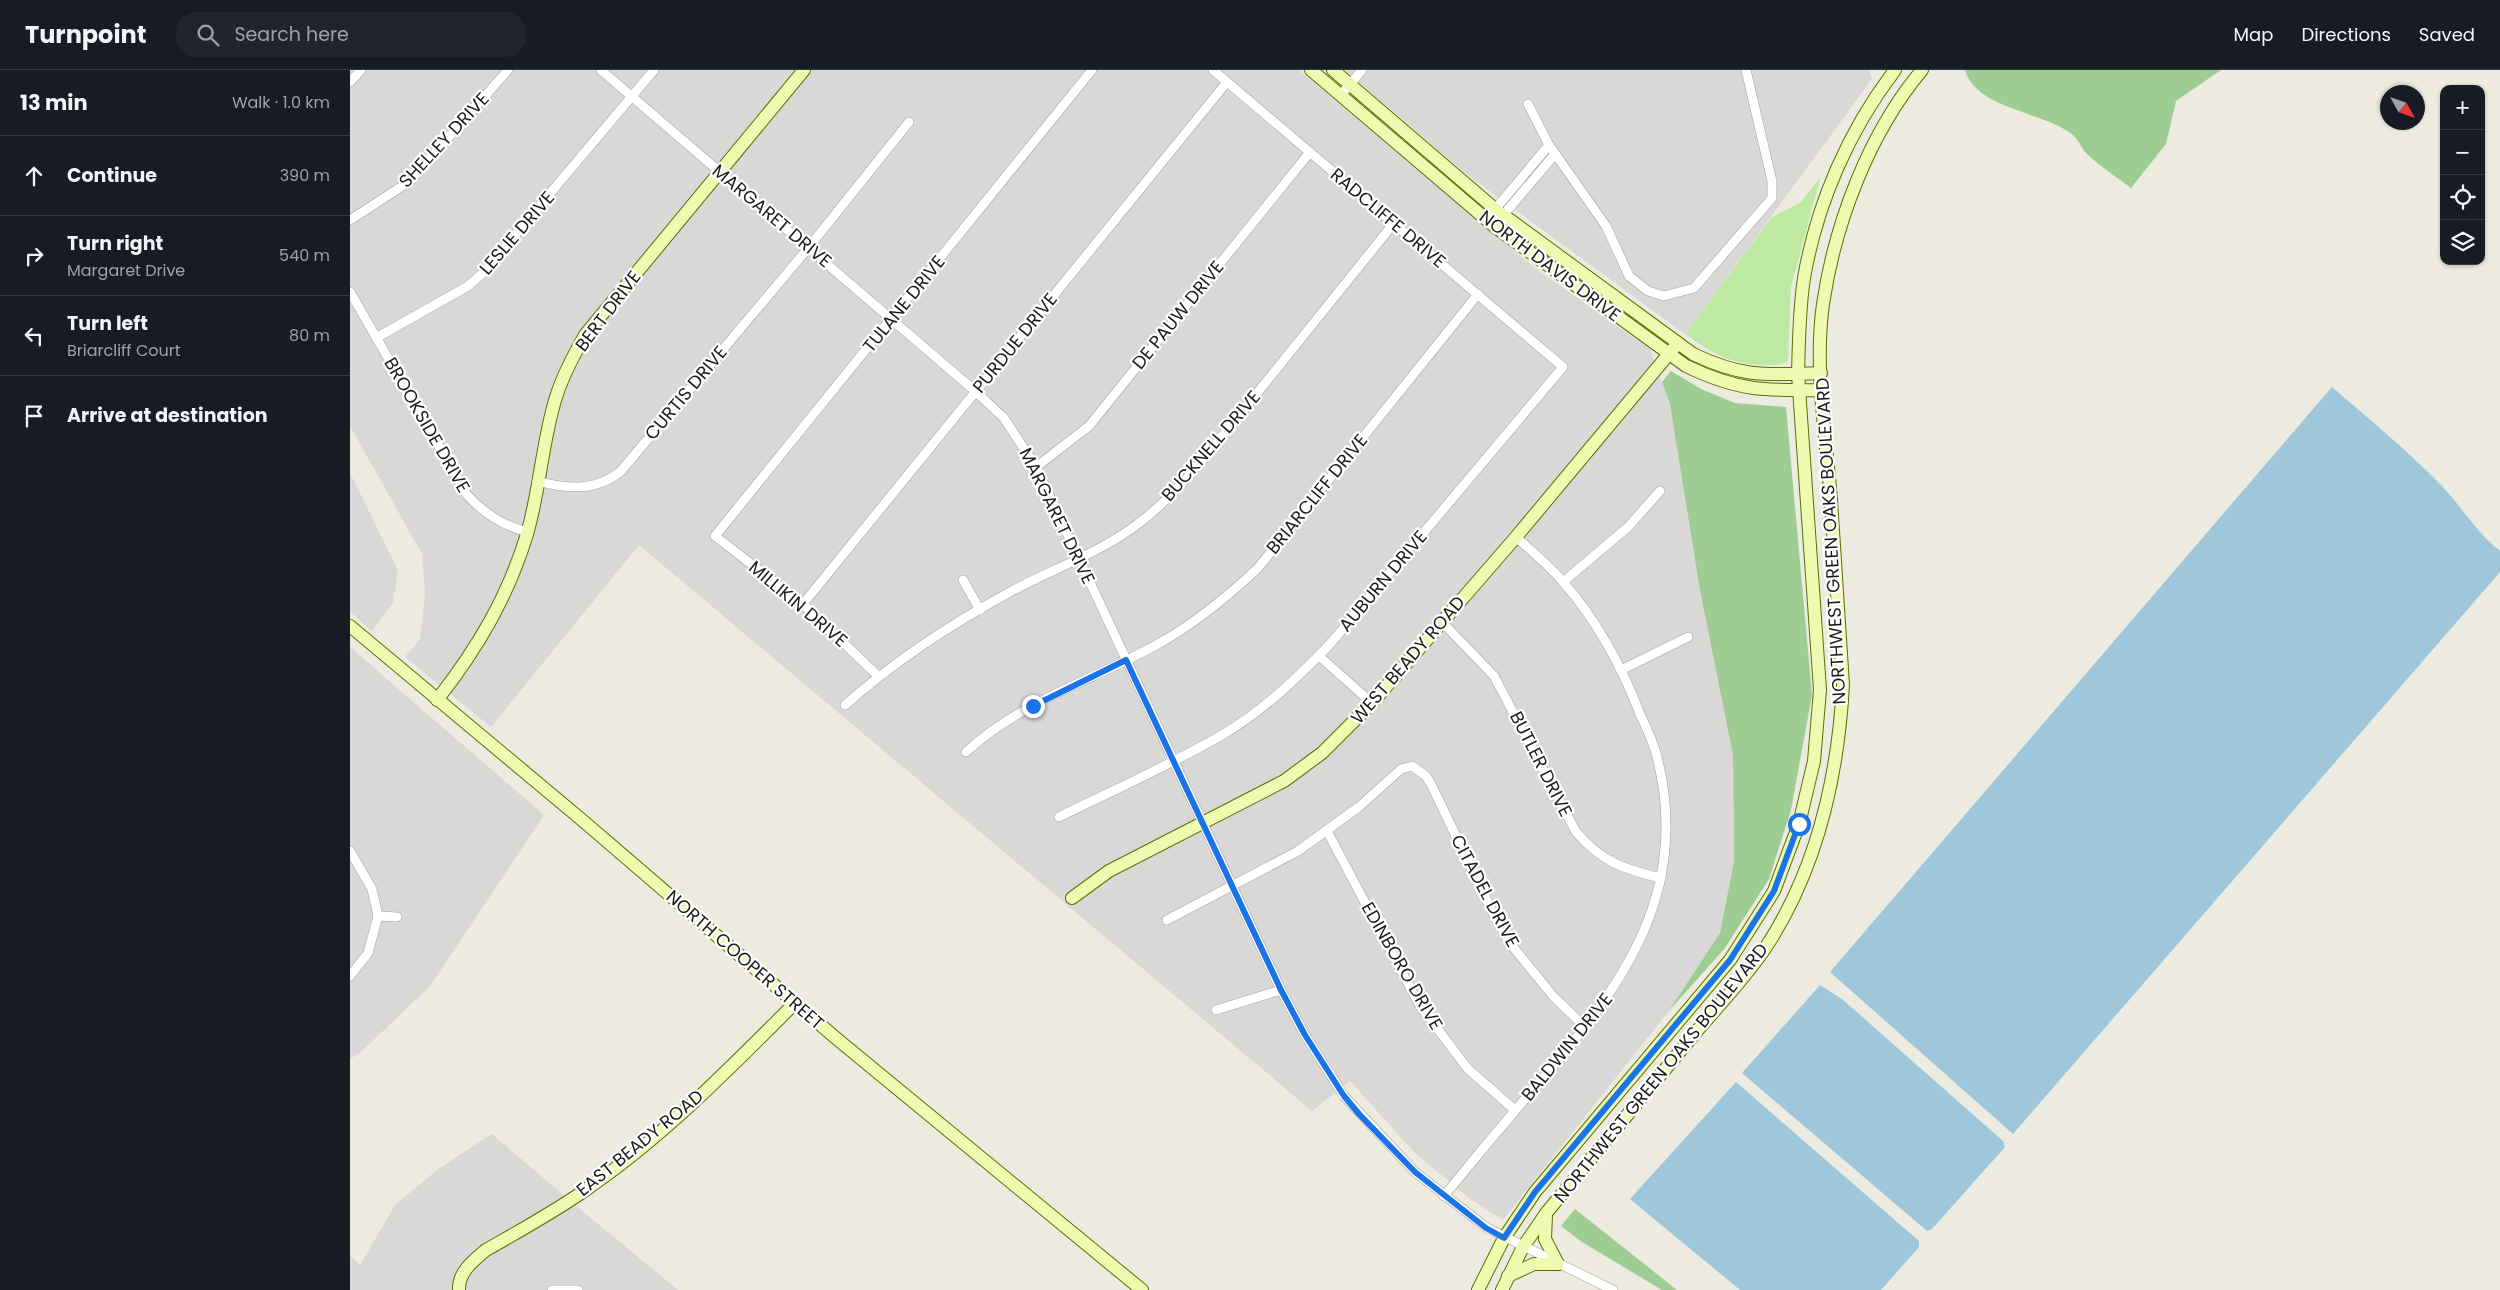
<!DOCTYPE html>
<meta charset="utf-8">
<style>
:root{--surface:#171b24;--page:#20242c;--text:#f1f3f6;--muted:#9ea1a6;--line:#363941}
body{margin:0;font-family:Poppins,sans-serif;background:var(--page);color:var(--text)}
.controls{position:absolute;right:15px;top:15px;display:grid;overflow:hidden;border-radius:10px;box-shadow:0 1px 4px #0004}
.controls button{width:45px;height:45px;display:grid;place-items:center;padding:0;border:0;border-bottom:1px solid var(--line);background:var(--surface);color:var(--text);font:25px sans-serif}
.compass{position:absolute;left:2030px;top:15px;width:45px;height:45px;border-radius:50%;background:var(--surface);box-shadow:0 1px 4px #0004;rotate:130deg}
.stop{position:absolute;width:15px;height:15px;margin:-11px;border:4px solid #1a73e8;border-radius:50%;background:#fff}
.stop.end{background:#1a73e8;border-color:#fff;box-shadow:0 1px 5px #0008}
.list{margin:0;padding:0;list-style:none}
h2{display:flex;justify-content:space-between;align-items:center;height:65px;margin:0;padding:0 20px;font-size:21px}
h2 small{font-size:16px;font-weight:400;color:var(--muted)}
.list li{display:grid;grid-template-columns:32px 1fr auto;gap:15px;align-items:center;box-sizing:border-box;height:80px;padding:0 20px;border-top:1px solid var(--line)}
.list b{display:block;font-size:19px;white-space:nowrap}
.list p{margin:0;font-size:16px;white-space:nowrap;color:var(--muted)}
.list em{font-size:16px;font-style:normal;color:var(--muted)}
.icon{flex:none;width:28px;height:28px;fill:none;stroke:currentColor;stroke-width:2;stroke-linecap:round;stroke-linejoin:round}
.map{position:relative;flex:none;width:2150px;height:1220px;overflow:hidden}
header{display:flex;align-items:center;gap:30px;box-sizing:border-box;height:70px;padding:0 25px;background:var(--surface);border-bottom:1px solid var(--line)}
header strong{font-size:24px}
nav{display:flex;gap:28px;margin-inline-start:auto;font-size:18px}
.search{width:350px;height:45px;background:var(--page);display:flex;align-items:center;gap:12px;box-sizing:border-box;padding:0 18px;border-radius:20px;color:var(--muted);font-size:19px}
main{display:flex}
aside{flex:1;background:var(--surface)}
.map>svg:first-child{display:block}
</style>
<header>
<strong>Turnpoint</strong>
<div class="search"><svg class="icon" aria-label="search" viewBox="0 0 24 24"><circle cx="10" cy="10" r="6"/><path d="M15 15l6 6"/></svg>Search here</div>
<nav><a>Map</a><a>Directions</a><a>Saved</a></nav>
</header>
<main>
<aside>
<h2>13 min<small>Walk · 1.0 km</small></h2>
<ul class="list">
<li><svg class="icon" aria-label="ahead" viewBox="0 0 24 24"><path d="M12 20V5M6 11l6-6 6 6"/></svg><div><b>Continue</b></div><em>390 m</em></li>
<li><svg class="icon" aria-label="right" viewBox="0 0 24 24"><path d="M7 20v-9h11M14 6l5 5-5 5"/></svg><div><b>Turn right</b><p>Margaret Drive</p></div><em>540 m</em></li>
<li><svg class="icon" aria-label="left" viewBox="0 0 24 24"><path d="M17 20v-9H6M10 6l-5 5 5 5"/></svg><div><b>Turn left</b><p>Briarcliff Court</p></div><em>80 m</em></li>
<li><svg class="icon" aria-label="arrive" viewBox="0 0 24 24"><path d="M6 21V4h12l-3 4 3 4H6"/></svg><div><b>Arrive at destination</b></div></li>
</ul>
</aside>
<div class="map">
<svg width="2150" height="1220" viewBox="0 0 2150 1220">
<rect width="100%" height="100%" fill="#edeae0"/>
<g fill="#d9d8d7">
<path d="M0,0H949L1186,199L1300,279L1320,334L1383,685L1384,791L1370,863L1318,942L1153,1150L1120,1129L1064,1082L1000,1011L962,1041L289,475L141,657L55,587L70,569L75,525L72,484L0,356Z"/>
<path d="M995,0H1519L1522,9L1335,264L1116,104Z"/>
<path d="M0,403L48,500L43,533L22,561L0,542Z"/>
<path d="M0,577L194,745L80,916L11,982L0,989Z"/>
<path d="M142,1064L230,1139L328,1220H0V1186L10,1195L45,1135L88,1099Z"/>
</g>
<path fill="#bee9a3" d="M1471,106L1441,217L1438,291C1427,300 1386,293 1373,287C1360,281 1347,272 1335,264L1421,148L1451,132Z"/>
<g fill="#9ecd93">
<path d="M1615,0H1871L1826,31L1816,74L1781,118C1767,107 1751,97 1738,85C1732,80 1730,72 1724,66C1698,42 1626,40 1615,0Z"/>
<path d="M1321,301L1351,319L1385,333L1436,337L1462,625L1441,740L1419,809L1375,878L1318,942L1370,863L1384,791L1383,685L1350,520L1320,334L1312,312Z"/>
<path d="M1225,1139L1327,1220H1312L1232,1172L1211,1156Z"/>
</g>
<g fill="#9fc7dc">
<path d="M1982,317C2019,349 2057,380 2091,415C2112,437 2126,462 2150,481V502L1663,1064L1480,902Z"/>
<path d="M1470,915L1492,929L1653,1071L1655,1077L1582,1159L1577,1161L1392,1003Z"/>
<path d="M1386,1012L1569,1171V1177L1531,1220H1390L1280,1129Z"/>
</g>
<g fill="none" stroke-linecap="round" stroke-linejoin="round">
<g stroke="#a2a2a2" stroke-width="10">
<g id="street">
<path d="M251,0L625,321L654,348L686,397L931,920L955,965L994,1026L1065,1102L1137,1158L1263,1220"/>
<path d="M0,12L11,0"/>
<path d="M991,25L1012,0"/>
<path d="M1178,34L1199,75L1256,156L1279,206L1298,221L1314,226L1344,218L1422,128V111L1396,0"/>
<path d="M0,150L60,111L158,0"/>
<path d="M1136,150L1199,75"/>
<path d="M1144,156L1205,84"/>
<path d="M0,222L117,425C135,444 152,455 177,462"/>
<path d="M26,268L118,216L133,203L304,0"/>
<path d="M686,397L739,356L960,82"/>
<path d="M187,411C217,419 246,422 271,401L459,177L559,52"/>
<path d="M613,510L630,540"/>
<path d="M1213,512L1278,457L1310,421"/>
<path d="M453,534L877,12"/>
<path d="M1092,552L1144,606L1226,762C1252,792 1273,799 1311,808"/>
<path d="M969,586L1022,633"/>
<path d="M1271,600L1338,567"/>
<path d="M528,606L453,534L365,466L742,0"/>
<path d="M495,635C545,591 601,554 660,522C704,498 753,482 793,450C836,415 869,370 904,327C951,269 997,211 1044,153"/>
<path d="M616,682C671,631 744,610 808,574C846,553 877,527 908,498L1128,224"/>
<path d="M709,747C764,720 820,695 872,665C913,641 947,608 980,574L1213,297L863,0"/>
<path d="M977,761L1070,936L1118,999L1165,1040"/>
<path d="M0,781L22,819L28,846L18,883L0,906"/>
<path d="M28,846L47,847"/>
<path d="M817,850L948,781L1010,736L1051,699L1062,696L1076,706L1081,714L1142,841L1159,872L1203,926L1236,958"/>
<path d="M866,940L931,920"/>
<path d="M1094,1126C1124,1089 1155,1052 1187,1015C1269,920 1341,826 1308,691C1305,675 1297,659 1290,644C1272,597 1247,551 1214,513C1200,496 1182,482 1166,467"/>
<path d="M202,1220H228"/>
</g>
</g>
<g stroke="#587003" stroke-width="14">
<g id="secondary">
<path d="M961,0L1144,156L1336,296C1388,321 1415,321 1472,320"/>
<path d="M983,0L1145,139L1343,284C1393,308 1416,305 1471,303"/>
<path d="M0,556L232,750L487,969L792,1220"/>
<path d="M87,630C127,579 158,527 177,464C190,420 192,372 206,327C213,305 224,285 235,265L454,0"/>
<path d="M722,828L759,801L934,711L972,683L1022,633L1166,467L1328,273"/>
<path d="M1196,1145L1195,1169L1208,1194"/>
<path d="M1158,1206L1184,1194H1208"/>
<path d="M109,1220C108,1202 124,1190 136,1180C171,1160 208,1140 241,1116C316,1064 381,997 445,933"/>
<path d="M1128,1220L1154,1168L1185,1122L1380,890L1424,821L1449,754L1464,691L1470,620L1448,304C1449,272 1449,240 1454,208C1467,133 1499,60 1545,0"/>
<path d="M1152,1220L1173,1177L1197,1142C1247,1082 1297,1022 1346,962C1369,935 1397,906 1416,877C1467,799 1488,707 1493,615C1489,553 1485,492 1481,430C1476,367 1464,297 1473,234C1485,153 1519,63 1572,0"/>
</g>
</g>
<use href="#street" stroke="#fff" stroke-width="9"/>
<use href="#secondary" stroke="#eefab0" stroke-width="12"/>
</g>
<g fill="none" stroke-linecap="round" stroke-linejoin="round">
<path stroke="#1a73e8" stroke-width="6" d="M683,636L776,590L931,920L955,965L994,1026L1009,1044L1065,1102L1136,1158L1154,1168L1185,1122L1380,890L1424,821L1449,754"/>
</g>
<g text-anchor="middle" stroke-width="4.5" stroke-linejoin="round" paint-order="stroke">
<g font-size="18" fill="#1b1b1b" stroke="#fff">
<text transform="translate(94 70) rotate(-47)" y="6">SHELLEY DRIVE</text>
<text transform="translate(422 146) rotate(40)" y="6">MARGARET DRIVE</text>
<text transform="translate(1038 148) rotate(40)" y="6">RADCLIFFE DRIVE</text>
<text transform="translate(167 163) rotate(-49)" y="6">LESLIE DRIVE</text>
<text transform="translate(1200 196) rotate(37)" y="6">NORTH DAVIS DRIVE</text>
<text transform="translate(554 234) rotate(-51)" y="6">TULANE DRIVE</text>
<text transform="translate(258 241) rotate(-53)" y="6">BERT DRIVE</text>
<text transform="translate(828 245) rotate(-51)" y="6">DE PAUW DRIVE</text>
<text transform="translate(665 273) rotate(-51)" y="6">PURDUE DRIVE</text>
<text transform="translate(336 323) rotate(-50)" y="6">CURTIS DRIVE</text>
<text transform="translate(77 355) rotate(60)" y="6">BROOKSIDE DRIVE</text>
<text transform="translate(861 376) rotate(-49)" y="6">BUCKNELL DRIVE</text>
<text transform="translate(967 424) rotate(-51)" y="6">BRIARCLIFF DRIVE</text>
<text transform="translate(707 446) rotate(64)" y="6">MARGARET DRIVE</text>
<text transform="translate(1481 471) rotate(-93)" y="6">NORTHWEST GREEN OAKS BOULEVARD</text>
<text transform="translate(1033 511) rotate(-50)" y="6">AUBURN DRIVE</text>
<text transform="translate(448 534) rotate(40)" y="6">MILLIKIN DRIVE</text>
<text transform="translate(1058 590) rotate(-49)" y="6">WEST BEADY ROAD</text>
<text transform="translate(1191 694) rotate(63)" y="6">BUTLER DRIVE</text>
<text transform="translate(1135 821) rotate(62)" y="6">CITADEL DRIVE</text>
<text transform="translate(395 890) rotate(41)" y="6">NORTH COOPER STREET</text>
<text transform="translate(1052 896) rotate(60)" y="6">EDINBORO DRIVE</text>
<text transform="translate(1217 977) rotate(-51)" y="6">BALDWIN DRIVE</text>
<text transform="translate(1311 1003) rotate(-51)" y="6">NORTHWEST GREEN OAKS BOULEVARD</text>
<text transform="translate(290 1073) rotate(-39)" y="6">EAST BEADY ROAD</text>
</g>
</g>
</svg>
<div class="controls">
<button>+</button>
<button>−</button>
<button><svg class="icon" aria-label="locate" viewBox="0 0 24 24"><circle cx="12" cy="12" r="6"/><path d="M12 2v4M12 18v4M2 12h4M18 12h4"/></svg></button>
<button><svg class="icon" aria-label="layers" viewBox="0 0 24 24"><path d="M12 4l9 5-9 5-9-5zM3 14l9 5 9-5"/></svg></button>
</div>
<svg class="compass" viewBox="-18 -18 36 36"><path d="M0-13l5 13h-10z" fill="#e53935"/><path d="M0 13l5-13h-10z" fill="#9ea1a6"/></svg>
<div class="stop" style="left:1449px;top:754px"></div>
<div class="stop end" style="left:683px;top:636px"></div>
</div>
</main>
